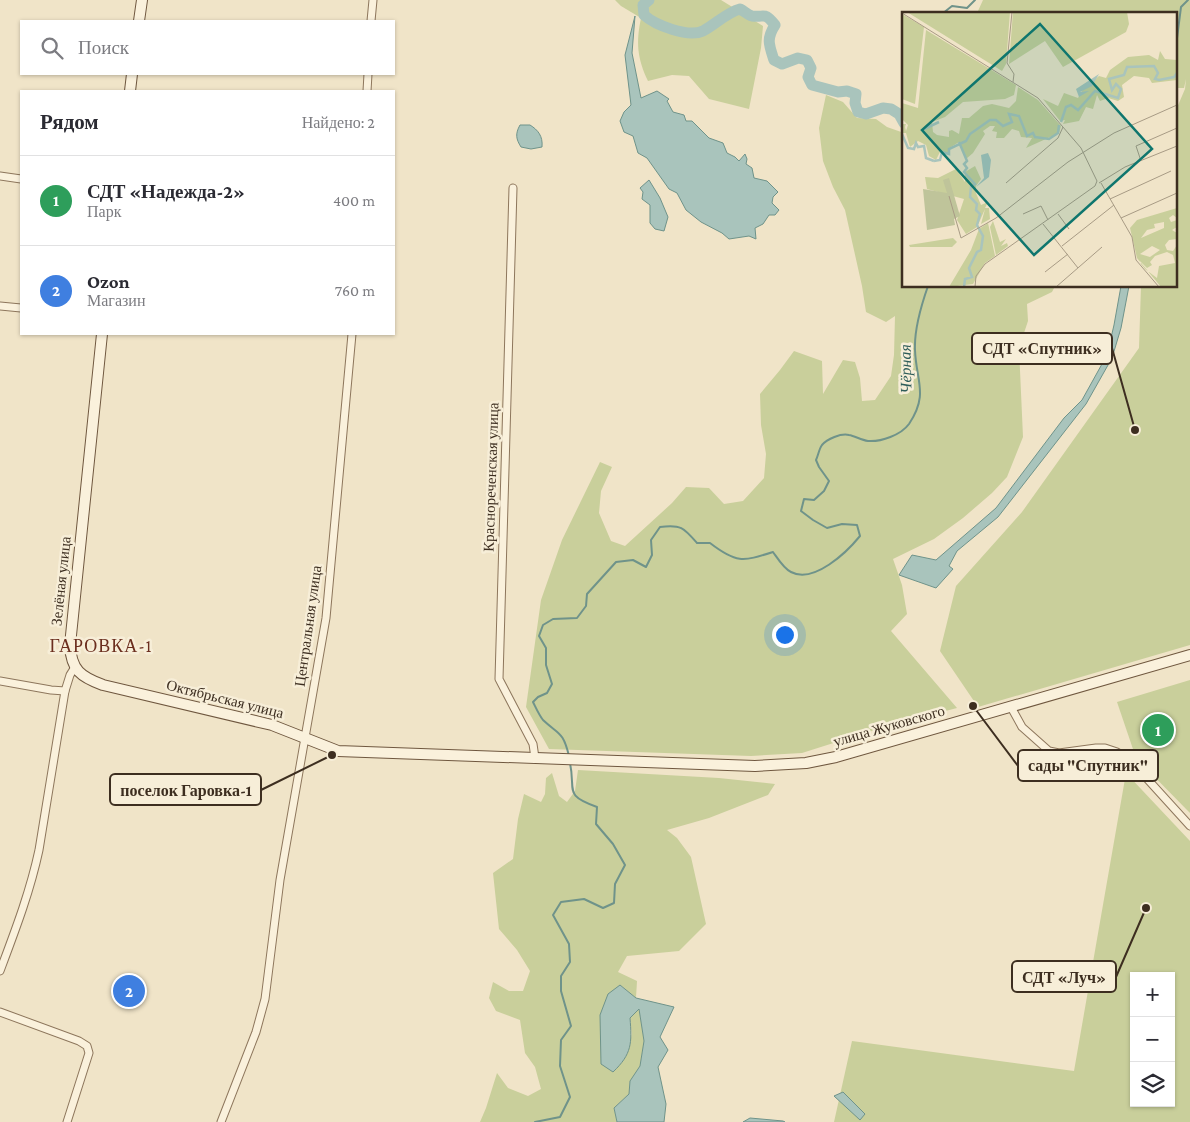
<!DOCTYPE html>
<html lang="ru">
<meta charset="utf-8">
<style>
:root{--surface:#fff;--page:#f2f2f3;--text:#2b2b33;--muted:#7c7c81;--line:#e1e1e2;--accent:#0b8043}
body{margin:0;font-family:"Crimson Pro",serif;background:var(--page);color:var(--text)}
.controls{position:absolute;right:15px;bottom:15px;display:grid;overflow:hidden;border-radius:0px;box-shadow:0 1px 4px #0004}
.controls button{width:45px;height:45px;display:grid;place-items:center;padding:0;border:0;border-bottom:1px solid var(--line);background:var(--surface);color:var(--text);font:25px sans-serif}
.you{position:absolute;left:784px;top:634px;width:18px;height:18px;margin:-12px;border:4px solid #fff;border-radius:50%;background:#1a73e8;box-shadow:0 0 0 8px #1a73e833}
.badge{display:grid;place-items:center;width:32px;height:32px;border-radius:50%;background:var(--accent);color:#fff;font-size:16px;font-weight:700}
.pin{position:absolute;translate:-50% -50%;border:2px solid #fff;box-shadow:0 1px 5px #0006}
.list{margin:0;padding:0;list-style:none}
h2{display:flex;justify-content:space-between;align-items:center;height:65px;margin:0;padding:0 20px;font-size:21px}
h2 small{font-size:16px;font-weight:400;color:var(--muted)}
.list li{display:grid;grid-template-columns:32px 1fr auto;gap:15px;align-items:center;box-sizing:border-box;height:90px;padding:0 20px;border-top:1px solid var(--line)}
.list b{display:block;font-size:19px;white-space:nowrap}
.list p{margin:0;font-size:16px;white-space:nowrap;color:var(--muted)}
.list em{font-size:16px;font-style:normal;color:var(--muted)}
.icon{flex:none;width:28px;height:28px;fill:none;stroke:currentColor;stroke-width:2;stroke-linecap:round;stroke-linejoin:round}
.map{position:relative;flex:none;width:1190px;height:1122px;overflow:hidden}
.search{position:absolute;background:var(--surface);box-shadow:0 1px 4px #0004;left:20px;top:20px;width:375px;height:55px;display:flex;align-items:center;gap:12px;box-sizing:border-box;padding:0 18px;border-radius:0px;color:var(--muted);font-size:19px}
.panel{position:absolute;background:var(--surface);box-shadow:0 1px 4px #0004;left:20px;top:90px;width:375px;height:245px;border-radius:0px}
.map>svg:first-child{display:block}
</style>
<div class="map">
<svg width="1190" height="1122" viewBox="0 0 1190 1122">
<rect width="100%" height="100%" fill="#f0e4c8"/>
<g fill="#c9cf9b" fill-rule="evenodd">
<path d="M615,0H721L763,26L761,48L749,109L709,99L689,76L672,75L648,81C637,58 636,42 641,18L621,6Z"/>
<path d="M983,0H1190V645L978,707L940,651L956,586L1022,512L1139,348L1141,286H1176V110L1185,89L1186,79L1184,88H1176V14H960L978,11Z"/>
<path d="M826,95L843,102L857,118L876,119L887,127L904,133V286H1055L1052,292L1027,304L1028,321L1019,348L1023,437L1007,477L992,493L963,518L934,539L893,559L902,585L907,614L891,631L957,708L884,727L802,753L751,756L549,749L526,707L541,600L562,540L600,462L612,467L601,491L599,513L611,541L625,546L672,503L686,487L709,488L724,504L743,501L764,478L766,454L761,425L760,394L780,370L794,351L822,361L823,394L843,360L855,362L860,378L862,401L875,400L891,376L894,355L895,316L886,322L866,312L862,286L845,210L833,187L823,161L819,128Z"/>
<path d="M1190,680V813L1136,758L1117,702Z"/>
<path d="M578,770L719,778L775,784L768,795L709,818L667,830L677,838L691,857L706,924L679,951L627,956L618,972L637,981L636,998L620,985L632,1038L630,1018L639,1008L644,1041L640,1066L630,1081L629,1094L614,1108L617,1122H480L486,1108L497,1073L508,1088L528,1096L541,1089L535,1067L525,1053L520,1020L496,1011L489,998L493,982L509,991H523L530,971L517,950L499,929L493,873L513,859L518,819L524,794L541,802L545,794L546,778L552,773L559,796L567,802L575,791Z"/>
<path d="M1126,773L1190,841V1122H834L852,1041L1074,1071ZM1134,976H1171V1103H1134Z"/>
</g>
<g fill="#a9c4bc" stroke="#6f938a">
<path d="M635,16L632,53L641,98L657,91L669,99L667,101L673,112L684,115L686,121H692L709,138L723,143L727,153L735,157L739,161L745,154L747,159L746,164L752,168L754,178L767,181L778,192L773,197L772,203L779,210L775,215H769L763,224L755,228L756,239L749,236L729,239L722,233L701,222L686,210L677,193L669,189L647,158L638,153L633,136L624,132L620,121L624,112L631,105L625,55Z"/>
<path d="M520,125H530C538,130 543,136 542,147L531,149L521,147C516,139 515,134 520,125Z"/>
<path d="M649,180L660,198L668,217L664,231L655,229L650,223V205L642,199L643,192L640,188Z"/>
<path d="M1121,286H1129L1121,328L1112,358L1086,404L998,517L957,551L949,566L953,569L936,588L899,575L912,555L936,560L996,508L1064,418L1082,400L1107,355L1114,325Z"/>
<path d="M620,985L636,998L674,1007L660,1037L668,1050L658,1067L666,1104L664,1122H617L614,1108L629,1094L630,1081L640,1066L644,1041L639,1009L630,1018C632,1043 632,1054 613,1072L601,1064L600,1015L608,994Z"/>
<path d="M843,1092L865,1114L860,1120L834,1096Z"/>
<path d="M750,1118L783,1121L785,1122H743Z"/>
</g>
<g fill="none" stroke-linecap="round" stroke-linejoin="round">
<g stroke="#6f938a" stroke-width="2">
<path d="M942,14L952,6L967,8L975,0"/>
<path d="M1176,46L1181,7L1188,0"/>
<path d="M569,756C563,731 559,735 543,720C539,715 536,708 533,702L538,697L547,693L552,684L546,665V648L539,636L543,625L553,619L577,618L586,606L587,594L616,562L633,560L646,567L652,555L651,540L660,527C681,524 684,528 697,543H710C736,563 742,562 773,552C778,559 784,569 791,572C814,584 847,552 860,536L857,525L842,524L827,528L813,520L801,511L804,499L814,500L824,491L829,481L819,467L816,460C818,456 819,449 822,445C827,439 841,433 849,435C855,436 861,440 868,441C881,442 901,435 909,424C929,394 916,381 915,350C914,329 921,306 928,286"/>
<path d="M535,1122L560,1117L570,1097L560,1066L561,1040L571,1026L561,991V976L570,962L569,944L553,915L561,902L584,899L603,908L614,903L615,884L625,865L613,844L596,824L597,807C563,795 576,791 570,763"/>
</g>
<path stroke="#a9c4bc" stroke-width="11" d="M649,0L643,5L644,15C655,25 688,38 703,31C716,24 726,13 740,9C744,11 748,15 752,16C765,18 764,11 775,25C766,39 769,45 774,60L782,64L798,58L807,60L811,68L808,77L812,85L838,92L847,91L856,94L855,103L858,112L866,114L883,108L891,109L899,114L904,123"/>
<g stroke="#8d765c" stroke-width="9">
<g id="minor">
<path d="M371,21L373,0"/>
<path d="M367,91L368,74"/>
<path d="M0,176L21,179"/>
<path d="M513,188L499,679L533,744L535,758"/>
<path d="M0,306L21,308"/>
<path d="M0,681L51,690L65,691"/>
<path d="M1011,707L1022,727L1049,751L1059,753L1096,748H1105L1117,752L1130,760L1190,826"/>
<path d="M0,971C15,931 30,892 39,850L65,691L70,675L75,667"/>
<path d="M0,1012L79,1041L87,1046L89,1053L67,1122"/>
<path d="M221,1122L256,1032L265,999L280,880L326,618L352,334"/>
</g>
</g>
<g stroke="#6f573f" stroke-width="12">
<g id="secondary">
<path d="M139,21L142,0"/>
<path d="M130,91L132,74"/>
<path d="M102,334L70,645C71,670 81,677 103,685L272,725L338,751L755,766L806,763L836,757L1190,655"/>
</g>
</g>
<use href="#minor" stroke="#faf1dc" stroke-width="7"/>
<use href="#secondary" stroke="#faf1dc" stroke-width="10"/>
</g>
<g text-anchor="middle" stroke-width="5" stroke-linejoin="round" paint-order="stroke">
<g font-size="15" fill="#3d2e20" stroke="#f7eed8">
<text transform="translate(491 477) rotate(-88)" y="5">Краснореченская улица</text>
<text transform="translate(61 581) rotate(-84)" y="5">Зелёная улица</text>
<text transform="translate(308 626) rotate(-82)" y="5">Центральная улица</text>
<text transform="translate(225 699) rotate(14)" y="5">Октябрьская улица</text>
<text transform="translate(889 726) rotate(-16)" y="5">улица Жуковского</text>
</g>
<g font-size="16" font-style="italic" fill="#2f5d5a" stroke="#f7eed8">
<text transform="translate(905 369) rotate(-91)" y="6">Чёрная</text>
</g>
<g font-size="18" letter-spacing="1" fill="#6b2e1e" stroke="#f7eed8">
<text x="101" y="652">ГАРОВКА-1</text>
</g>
</g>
<g transform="translate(902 12)">
<rect width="275" height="275" fill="#f0e4c8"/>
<path d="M5,0H108L104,52L100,59ZM111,0H225L227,12L224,20L161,55L143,29L107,52ZM0,2L22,15L13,92L0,87ZM24,18L114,73L112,83L103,87L61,90L43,105L30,110L31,120L35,123L47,125V119L50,118L57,122L60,106H67L81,94L90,92L107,96L114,89L116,75L136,88L159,114L157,121L124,136L130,126L119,125L117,119L110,117L102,126H94L95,120L90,119L93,114H88L81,119L83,122L71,141L64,147L57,130L46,137V141L38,140L34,148L27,144L24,133L16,129L8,135L4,121H0V112H4L3,115L4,119L6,113L0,107V91L16,96ZM258,39L263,47L275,48V68L250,71L247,66L232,64L220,73L222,85L216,89L206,86L198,89L195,83L191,97L184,95L177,109L161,112L163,108L158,109L141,87L156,94L162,81L176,86L181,77L197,64L204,66L208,58L226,45L247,43L256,48ZM73,154L79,167L74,174V181L79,193L86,190L83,196H87L88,207L79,212L83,197L75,215L64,222L55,208L62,187L25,177L23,165L36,166L54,157L63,170V160ZM275,196V206L271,203L267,206L269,210L275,208V215L270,218L275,221V227L267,228L263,233L265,238L271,239L275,233V275H259L235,246L228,216L235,208ZM262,210V216L239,226L245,218L253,216L252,212ZM250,234L258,238L248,245L238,242ZM265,240L271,243L273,251L257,254L255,266L243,257L239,252L238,249L245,256L250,253L248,250L253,244ZM91,209L98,230L104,227L99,234L105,231L106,234L94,243L88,215ZM86,211L93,244L83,251L71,272L47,275L69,238L77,217ZM51,226L55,230L50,235H8L7,233Z" fill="#c9cf9b" fill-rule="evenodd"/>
<path d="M47,166L58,204L52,207L53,213L25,218L21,177L45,181L41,168Z" fill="#bfc49a"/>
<path d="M197,62L190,74L178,80L187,79L177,85L174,77ZM86,141L89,148L87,165L74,175L82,166L79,143Z" fill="#a9c4bc"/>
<path fill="none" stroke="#a9c4bc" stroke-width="2.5" d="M159,110L164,95L169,93L176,98L193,79L216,86L219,77L214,72L210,78L207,67L222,63L225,55L252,54L256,61L253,67L257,68L272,65L275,61M20,118L37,110M0,122L6,136L12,137L14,131L16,135L22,134L24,146L32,149M57,130L65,149L62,152L65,156L62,160L73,172L69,175L68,185L75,192L74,198L78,202L75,213L81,224L79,238L75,240L67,256L70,265L63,267L62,275M32,149L38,148L40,140L47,142V137L64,129L68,122L88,108H94L101,114L110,110L107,102L117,104L125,124L131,121L133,125L147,127L156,121L157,113"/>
<path fill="none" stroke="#a89b85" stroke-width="1" d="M110,0L105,51L112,62L111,70M0,1L136,86L179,136L195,169L193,174L83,252L74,264L73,275M239,149L234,134L275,116M104,171L156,126L161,115M197,171L223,155L275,134M199,171L230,225L234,248L257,275M47,184L59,226L94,206L166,150L212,121L275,93M208,187L269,159M121,202L139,194L146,208M156,202L167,217M219,206L275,181M141,212L176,256M160,234L212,193M143,260L166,242M154,275L200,235"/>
<path fill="#0f766e" fill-opacity="0.15" stroke="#0f766e" stroke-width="2.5" d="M138,12L250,137L132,243L20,118Z"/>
<rect width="275" height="275" fill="none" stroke="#3d2e20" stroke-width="2.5"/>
</g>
<path fill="none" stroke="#3d2e20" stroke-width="2" d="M1135 430L1112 348M973 706L1018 766M332 755L261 790M1146 908L1116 977"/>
<g fill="#3d2e20" stroke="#f7eed8" stroke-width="2">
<circle cx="1135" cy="430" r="5"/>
<circle cx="973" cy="706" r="5"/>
<circle cx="332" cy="755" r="5"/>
<circle cx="1146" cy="908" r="5"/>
</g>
<g fill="#f7eed8" stroke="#3d2e20" stroke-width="2">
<rect x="972" y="333" width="140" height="31" rx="5"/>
<rect x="1018" y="750" width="140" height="31" rx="5"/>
<rect x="110" y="774" width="151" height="31" rx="5"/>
<rect x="1012" y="961" width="104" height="31" rx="5"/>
</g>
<g font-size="16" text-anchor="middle" font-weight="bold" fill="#3d2e20">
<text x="1042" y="354">СДТ «Спутник»</text>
<text x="1088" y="771">сады "Спутник"</text>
<text x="186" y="796">поселок Гаровка-1</text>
<text x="1064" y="983">СДТ «Луч»</text>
</g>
</svg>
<div class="controls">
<button>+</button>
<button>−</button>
<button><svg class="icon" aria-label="layers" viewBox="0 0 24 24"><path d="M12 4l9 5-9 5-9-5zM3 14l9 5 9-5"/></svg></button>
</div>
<div class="you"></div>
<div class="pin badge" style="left:1158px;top:730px;background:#2e9e5b">1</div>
<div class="pin badge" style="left:129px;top:991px;background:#3f7fe0">2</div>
<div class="search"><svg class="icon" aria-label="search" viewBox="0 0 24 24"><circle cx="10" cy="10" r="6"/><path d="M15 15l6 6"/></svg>Поиск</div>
<section class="panel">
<h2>Рядом<small>Найдено: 2</small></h2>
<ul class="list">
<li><span class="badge" style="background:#2e9e5b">1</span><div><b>СДТ «Надежда-2»</b><p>Парк</p></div><em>400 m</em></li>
<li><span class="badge" style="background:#3f7fe0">2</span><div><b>Ozon</b><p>Магазин</p></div><em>760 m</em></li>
</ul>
</section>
</div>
